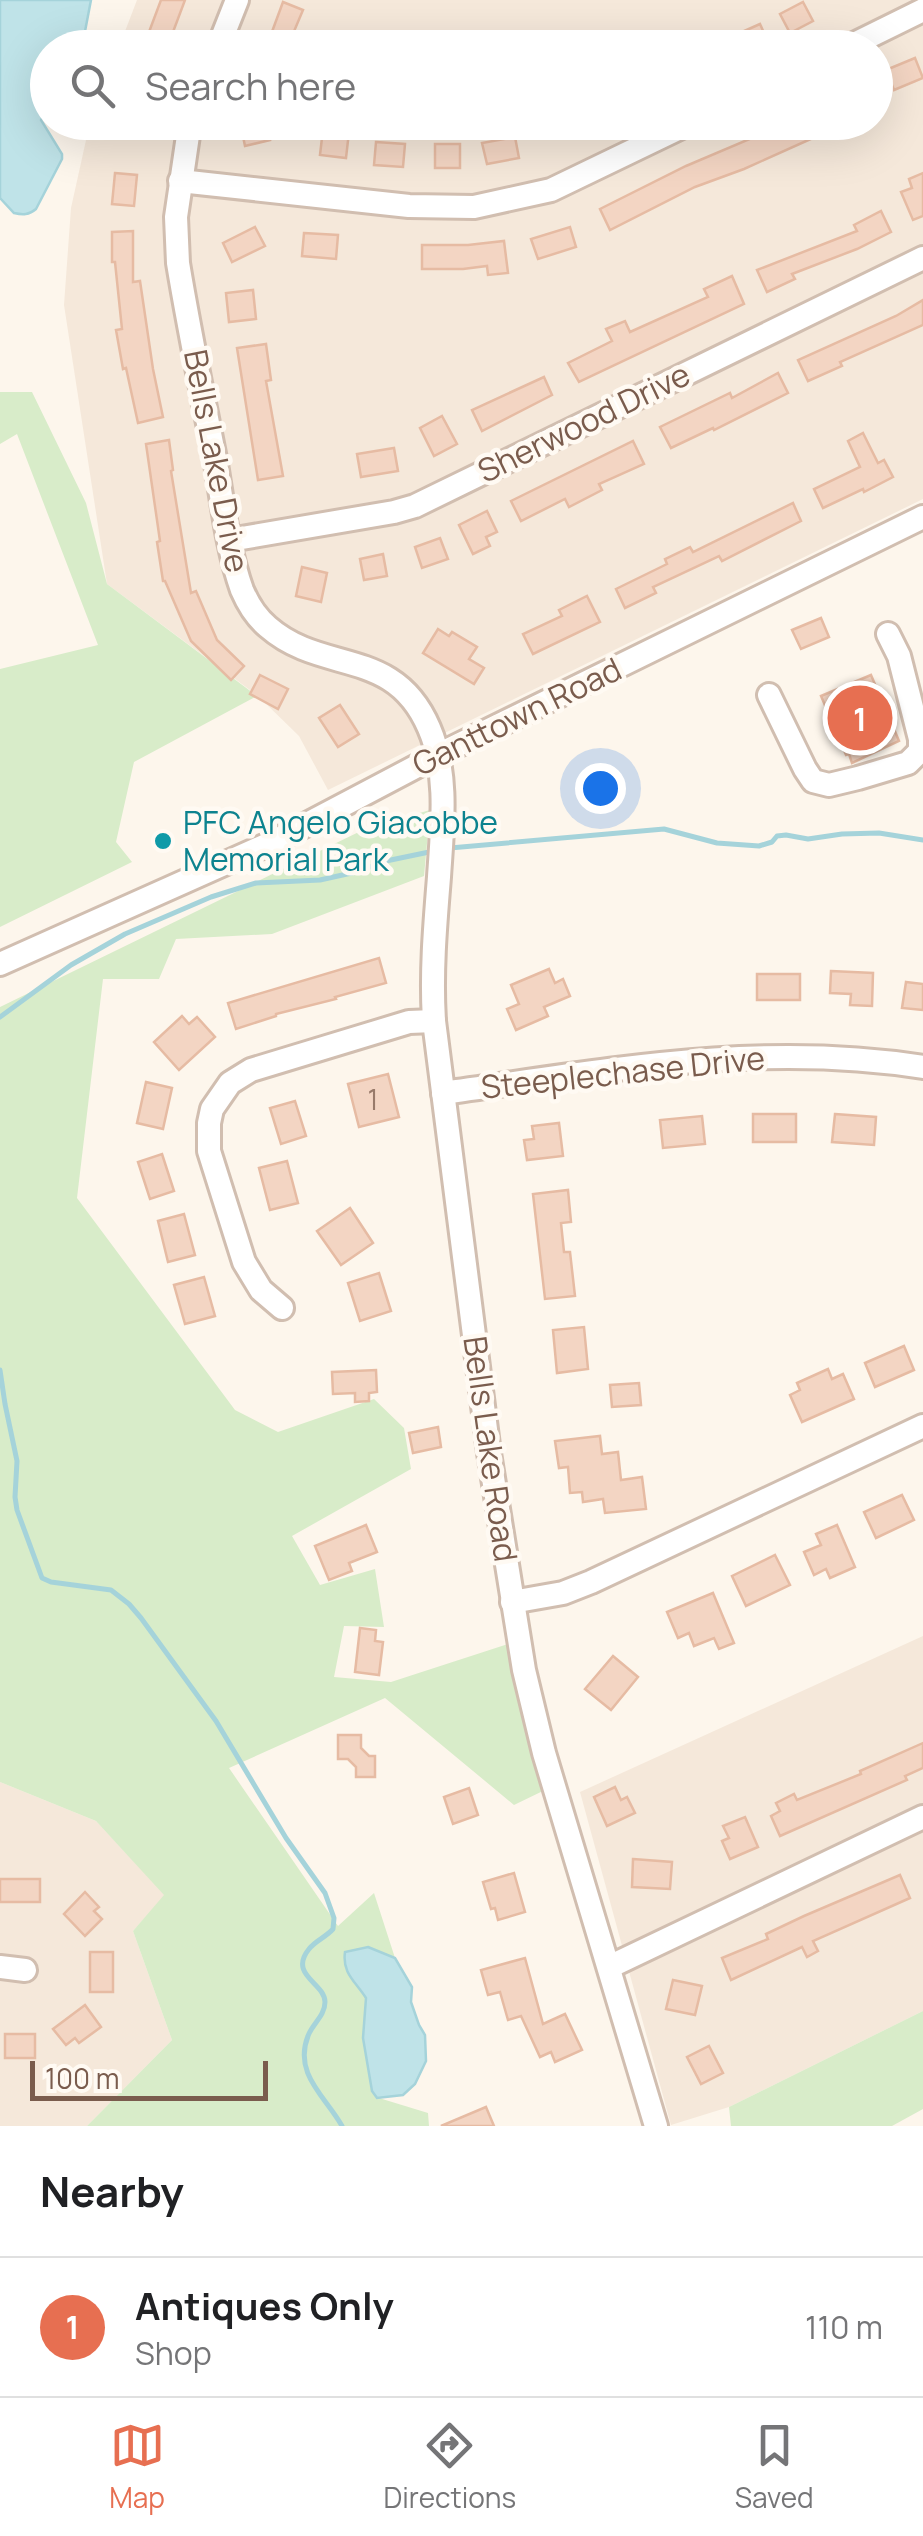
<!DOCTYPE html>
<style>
:root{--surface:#fff;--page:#f2f2f2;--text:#202124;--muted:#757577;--line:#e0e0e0;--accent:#e76f51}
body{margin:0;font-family:Manrope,sans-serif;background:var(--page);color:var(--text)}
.scale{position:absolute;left:30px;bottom:25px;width:238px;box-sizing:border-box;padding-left:10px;border:5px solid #7a5c4d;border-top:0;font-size:28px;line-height:35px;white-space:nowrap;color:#7a5c4d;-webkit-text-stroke:8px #fffaf3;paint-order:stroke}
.you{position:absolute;left:600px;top:788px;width:35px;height:35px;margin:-25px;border:8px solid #fff;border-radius:50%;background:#1a73e8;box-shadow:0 0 0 15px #1a73e833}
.badge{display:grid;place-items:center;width:65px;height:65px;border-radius:50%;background:var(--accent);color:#fff;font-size:32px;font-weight:700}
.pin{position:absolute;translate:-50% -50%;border:5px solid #fff;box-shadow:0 2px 10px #0006}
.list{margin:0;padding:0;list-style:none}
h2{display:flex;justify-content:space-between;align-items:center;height:130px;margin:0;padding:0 40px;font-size:42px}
h2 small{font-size:32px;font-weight:400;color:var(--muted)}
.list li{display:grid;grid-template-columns:65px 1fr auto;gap:30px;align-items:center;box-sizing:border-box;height:140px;padding:0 40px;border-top:2px solid var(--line)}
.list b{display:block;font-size:38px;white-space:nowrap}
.list p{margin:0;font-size:32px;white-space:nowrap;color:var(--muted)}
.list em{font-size:32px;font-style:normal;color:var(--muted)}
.icon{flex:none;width:55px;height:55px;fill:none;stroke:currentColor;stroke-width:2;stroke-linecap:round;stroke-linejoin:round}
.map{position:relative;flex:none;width:923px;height:2126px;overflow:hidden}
.search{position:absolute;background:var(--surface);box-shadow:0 10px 40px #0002;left:30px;right:30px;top:30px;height:110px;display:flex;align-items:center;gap:25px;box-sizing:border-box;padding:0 35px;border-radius:55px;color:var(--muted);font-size:38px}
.sheet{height:270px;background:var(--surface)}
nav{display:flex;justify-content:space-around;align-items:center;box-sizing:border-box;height:140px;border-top:2px solid var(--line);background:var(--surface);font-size:28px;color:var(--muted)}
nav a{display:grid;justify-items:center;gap:5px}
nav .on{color:var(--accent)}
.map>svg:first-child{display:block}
</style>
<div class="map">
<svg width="923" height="2126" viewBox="0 0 923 2126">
<rect width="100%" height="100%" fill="#fdf6ec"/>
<g fill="#f5e8da">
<path d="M137,0H923V499L328,790L299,736L258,696L107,584L64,305L71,208L90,122H876V48L119,47Z"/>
<path d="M923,1636V2011L729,2107L671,2125L580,1792Z"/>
<path d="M0,1782L96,1821L165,1895L133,1931L172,2040L87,2126H0Z"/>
</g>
<g fill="#d8ecc9">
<path d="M0,392H32L86,503L107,584L257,696L134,762L116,842L132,862L0,927V669L98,645L17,434L0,444Z"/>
<path d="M430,810L424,876L272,934L176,939L159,979H103L77,1198L235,1410L278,1432L374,1399L404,1428L411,1469L292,1536L320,1585L375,1569L384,1627L344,1626L334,1677L391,1682L508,1644L547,1789L514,1805L385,1698L229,1768L338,1926L374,1893L395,1958L388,2096L379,2098L428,2113L429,2126H87L172,2040L133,1931L164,1895L96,1821L0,1782V1007L367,828Z"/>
<path d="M923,2011V2109L892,2126H731L729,2107Z"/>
</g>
<g fill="#bfe3e8" stroke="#a5d3da" stroke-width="2.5">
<path d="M0,0H91L82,47L48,48L47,110L41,120L62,154V159L36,209C29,215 23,215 14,213L0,198Z"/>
<path d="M368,1947L395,1958L412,1987L411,2002L419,2025L425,2035L426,2061L415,2084L403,2095L377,2098L372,2091L363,2038L366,1998C355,1981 342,1973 345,1952Z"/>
</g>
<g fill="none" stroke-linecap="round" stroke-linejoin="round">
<g stroke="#a5d3da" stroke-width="5">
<path d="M450,848L664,829L717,843L759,846L772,842L777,836L786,835L808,839L842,834L879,833L923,840"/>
<path d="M0,1017L71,965L125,934L211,897L256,883L320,880L356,872L386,861L434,851"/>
<path d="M0,1370L5,1404L17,1461L15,1497L17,1510L42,1578L51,1582L111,1590L129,1604L141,1618L216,1721L286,1838L325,1893L334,1918L333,1929C326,1937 315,1941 309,1949C288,1975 325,1983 325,2002C325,2016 312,2024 308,2036C293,2074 326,2097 342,2126"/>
</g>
</g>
<g fill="#f3d5c3" stroke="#e6bba3" stroke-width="2.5">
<path d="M161,0H185L167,48H143Z"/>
<path d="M283,2L303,10L287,48H266Z"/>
<path d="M803,2L813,21L790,33L780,14Z"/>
<path d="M760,24L769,44L761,48H706Z"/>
<path d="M915,58L923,78L894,90L886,70Z"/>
<path d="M240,122H265L270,140L245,146Z"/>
<path d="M779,122H819L824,133L744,169L695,187L610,230L600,209L686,166L780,126Z"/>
<path d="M323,129L349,132L346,158L320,155Z"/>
<path d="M515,137L519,158L487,164L482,143Z"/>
<path d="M376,142L405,144L403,167L374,165Z"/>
<rect x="435" y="144" width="25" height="24"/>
<path d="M115,173L137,175L134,206L112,204Z"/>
<path d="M923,173V216L913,220L901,192L912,188L909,179Z"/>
<path d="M881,211L891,232L857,249L792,274L795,279L767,292L757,270L857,231L854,225Z"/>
<path d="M255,227L265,246L232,262L223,243Z"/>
<path d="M570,227L576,247L538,259L531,239Z"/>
<path d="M133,231V282L140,281L153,369L163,417L138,423L126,368L123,369L116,330L122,329L115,262H112V232Z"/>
<path d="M304,233L338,235L336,259L302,256Z"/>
<path d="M504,241L508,273L488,275L487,266L463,269H422V245H468Z"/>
<path d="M732,276L744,304L579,382L568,363L612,341L606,329L625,321L630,332L708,297L704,289Z"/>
<path d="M253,290L256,319L229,322L226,293Z"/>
<path d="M923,300V325L840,362L842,366L808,381L798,360L896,316Z"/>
<path d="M266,344L271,380L266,381L283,476L258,480L237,348Z"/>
<path d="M778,373L788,393L714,430L713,428L671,448L660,427L730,393L732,398Z"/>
<path d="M544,377L552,395L482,431L472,410Z"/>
<path d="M442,416L457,444L434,456L420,428Z"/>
<path d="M863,433L878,463L884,460L893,477L864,492L863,489L823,508L814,489L860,467L848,441Z"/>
<path d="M169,440L173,470L171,471L191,593L196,591L217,640L244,666L231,680L191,641L165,581H163L157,542L160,541L146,444Z"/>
<path d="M633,441L644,464L599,484L602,490L569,507L565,499L521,521L511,501Z"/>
<path d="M394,448L398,471L361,477L357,454Z"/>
<path d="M793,503L801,521L722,561L719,556L653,587L656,593L625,608L616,589L667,564L665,559L690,547L693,552Z"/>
<path d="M487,511L497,532L486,537L490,546L473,554L459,525Z"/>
<path d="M440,538L448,559L422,568L415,547Z"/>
<path d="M383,554L387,576L364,580L360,559Z"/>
<path d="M302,567L327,573L321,602L296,596Z"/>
<path d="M587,596L600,622L533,654L523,634L562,616L559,610Z"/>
<path d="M821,618L829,637L801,649L792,630Z"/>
<path d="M438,629L449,636L452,632L477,647L469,659L484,668L474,684L423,653Z"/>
<path d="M260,675L288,689L278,709L250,694Z"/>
<path d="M871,675L899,741L852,763L849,754L846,755L821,696Z"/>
<path d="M340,705L359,734L338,747L319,718Z"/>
<path d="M379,958L386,983L335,997L336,999L276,1014V1016L236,1029L228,1003Z"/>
<path d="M549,969L555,983L563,979L570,996L544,1007L548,1016L516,1030L507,1009L519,1004L511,985Z"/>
<path d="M831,971L873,973L872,1006L850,1005L851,994L830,993Z"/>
<rect x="757" y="974" width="43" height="26"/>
<path d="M906,982L923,984V1010L902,1008Z"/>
<path d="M182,1016L189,1024L197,1017L215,1037L179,1070L154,1042Z"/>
<path d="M388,1074L399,1117L359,1127L348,1084Z"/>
<path d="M146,1082L172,1088L163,1129L137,1123Z"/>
<path d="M295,1101L306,1136L281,1144L270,1108Z"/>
<rect x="753" y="1114" width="43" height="28"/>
<path d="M835,1114L876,1117L874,1145L832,1142Z"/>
<path d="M702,1116L705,1144L663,1148L660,1120Z"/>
<path d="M559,1123L563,1156L527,1160L524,1140L534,1139L532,1126Z"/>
<path d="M162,1154L174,1191L150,1199L138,1162Z"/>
<path d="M287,1161L298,1203L270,1210L259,1168Z"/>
<path d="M568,1190L571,1222L561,1223L564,1252H570L575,1296L545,1299L533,1194Z"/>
<path d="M350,1208L373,1243L341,1265L317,1231Z"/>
<path d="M184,1214L195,1255L168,1262L158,1221Z"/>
<path d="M379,1273L391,1311L360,1321L348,1283Z"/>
<path d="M204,1277L215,1316L185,1324L174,1285Z"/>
<path d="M584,1327L588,1369L557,1373L553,1330Z"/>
<path d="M904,1346L914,1370L875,1387L865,1363Z"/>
<path d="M828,1369L832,1379L843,1374L854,1399L802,1422L790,1395L800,1390L797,1383Z"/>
<path d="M376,1370L377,1392L369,1393V1401L355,1402V1393L333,1394L332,1372Z"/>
<path d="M639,1383L641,1405L612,1407L610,1385Z"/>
<path d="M438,1427L441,1447L413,1453L409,1433Z"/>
<path d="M600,1436L602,1454L618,1452L621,1480L642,1477L646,1509L605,1513L603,1499L583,1502L582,1492L570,1493L568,1467L559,1468L555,1441Z"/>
<path d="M902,1495L914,1520L876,1538L864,1512Z"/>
<path d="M366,1525L377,1552L349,1563L352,1571L329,1580L315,1546Z"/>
<path d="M837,1525L855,1567L830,1578L826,1569L814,1575L804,1552L821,1545L816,1534Z"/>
<path d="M775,1555L790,1585L746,1606L732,1576Z"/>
<path d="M713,1593L734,1643L719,1649L714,1638L694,1646L689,1633L678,1638L667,1612Z"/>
<path d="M360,1628L376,1630L375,1641L383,1642L379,1675L355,1672Z"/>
<path d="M613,1656L638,1677L611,1710L585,1689Z"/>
<path d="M338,1735H361V1748L369,1756H375V1777H356V1767L348,1759H338Z"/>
<path d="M923,1743V1768L905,1776L907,1780L780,1836L771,1816L780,1811L776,1803L794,1794L797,1800L861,1774L860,1771Z"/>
<path d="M615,1787L621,1800L627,1797L635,1813L607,1826L594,1797Z"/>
<path d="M469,1788L478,1815L453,1824L444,1797Z"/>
<path d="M745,1817L758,1847L730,1859L722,1841L729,1838L723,1826Z"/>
<path d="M633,1859L672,1862L670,1889L632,1887Z"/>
<path d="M514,1873L525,1912L498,1920L495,1908L491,1909L483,1882Z"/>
<path d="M900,1875L910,1898L813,1941L818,1951L807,1957L802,1947L731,1980L722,1958L768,1939L766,1934L804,1916Z"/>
<rect x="0" y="1879" width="40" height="23"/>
<path d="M85,1892L99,1907L94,1911L102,1919L85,1936L64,1914Z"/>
<rect x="90" y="1952" width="23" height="40"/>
<path d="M525,1958L543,2024L565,2014L582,2050L555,2062L551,2052L540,2057L521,2016L508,2020L500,1992L488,1995L481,1970Z"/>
<path d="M673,1980L702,1986L695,2015L666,2009Z"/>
<path d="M85,2005L101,2027L79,2043L75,2038L66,2045L53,2029Z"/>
<rect x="5" y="2034" width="30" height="24"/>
<path d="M709,2046L723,2073L701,2084L687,2057Z"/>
<path d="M486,2107L494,2126H441Z"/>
</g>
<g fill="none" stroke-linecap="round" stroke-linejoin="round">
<g stroke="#d1beb0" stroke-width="28">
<g id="minor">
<path d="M218,48L237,0"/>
<path d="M846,48L923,10"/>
<path d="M190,122L176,217L178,263C189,330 203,397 216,464C223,506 228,551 242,590C248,604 257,618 268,627C323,675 394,646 429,728C449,774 442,829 439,877C435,926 431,973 434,1021L489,1453L524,1670L544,1753L656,2126"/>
<path d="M180,181L409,206L474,207L551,190L692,122"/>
<path d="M230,540L394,512L415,506L923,258"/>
<path d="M769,695L805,769L813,781L829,785L858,778L908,763L920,751V739L899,656L888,634"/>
<path d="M0,964L273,842L438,755L923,517"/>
<path d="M443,1093C604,1071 760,1041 923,1067"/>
<path d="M282,1308L261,1290L244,1262L209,1151V1123L212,1109L230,1083L251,1070L409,1022L434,1021"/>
<path d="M512,1602L563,1593L591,1582L923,1426"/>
<path d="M0,1967L25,1970"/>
<path d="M609,1967L923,1817"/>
</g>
</g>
<use href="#minor" stroke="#fff" stroke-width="22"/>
</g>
<circle fill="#0f9aa8" stroke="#fffaf3" stroke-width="4" cx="163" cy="841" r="10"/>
<g text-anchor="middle" stroke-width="9" stroke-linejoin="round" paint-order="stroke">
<g font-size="28" fill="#987a6a">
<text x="373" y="1110">1</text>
</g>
<g font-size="32" fill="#7a5c4d" stroke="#fffaf3">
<text transform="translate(584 423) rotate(-26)" y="11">Sherwood Drive</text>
<text transform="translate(216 461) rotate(79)" y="11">Bells Lake Drive</text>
<text transform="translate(517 717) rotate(-26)" y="11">Ganttown Road</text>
<text transform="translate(623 1073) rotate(-6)" y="11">Steeplechase Drive</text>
<text transform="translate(490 1449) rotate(82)" y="11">Bells Lake Road</text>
</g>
<g font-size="32" fill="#0d838f" stroke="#fffaf3" text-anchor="start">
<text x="183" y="834">PFC Angelo Giacobbe<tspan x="183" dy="37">Memorial Park</tspan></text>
</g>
</g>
</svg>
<div class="scale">100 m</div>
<div class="you"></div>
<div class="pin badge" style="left:860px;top:718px">1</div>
<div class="search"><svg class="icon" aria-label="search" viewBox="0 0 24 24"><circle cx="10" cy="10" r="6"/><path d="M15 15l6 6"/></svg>Search here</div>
</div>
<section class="sheet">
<h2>Nearby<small></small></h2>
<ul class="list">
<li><span class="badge">1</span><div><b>Antiques Only</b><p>Shop</p></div><em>110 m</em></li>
</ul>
</section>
<nav>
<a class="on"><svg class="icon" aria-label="map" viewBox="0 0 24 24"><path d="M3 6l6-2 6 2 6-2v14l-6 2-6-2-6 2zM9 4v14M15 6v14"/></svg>Map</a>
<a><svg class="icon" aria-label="directions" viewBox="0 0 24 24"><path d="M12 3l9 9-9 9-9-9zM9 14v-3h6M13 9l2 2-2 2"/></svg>Directions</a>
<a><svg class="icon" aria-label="saved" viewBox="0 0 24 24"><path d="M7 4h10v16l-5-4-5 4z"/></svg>Saved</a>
</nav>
